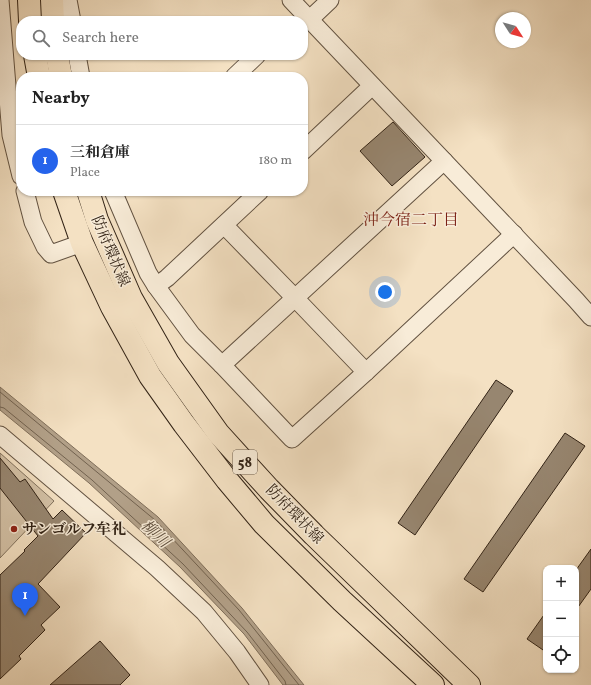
<!DOCTYPE html>
<meta charset="utf-8">
<style>
:root{--surface:#fff;--page:#f2f2f2;--text:#222;--muted:#767676;--line:#e0e0e0;--accent:#2563eb}
body{margin:0;font-family:Vollkorn,"Noto Serif JP",serif;background:var(--page);color:var(--text)}
.controls{position:absolute;right:12px;bottom:12px;display:grid;overflow:hidden;border-radius:8px;box-shadow:0 1px 3px #0004}
.controls button{width:36px;height:36px;display:grid;place-items:center;padding:0;border:0;border-bottom:1px solid var(--line);background:var(--surface);color:var(--text);font:20px sans-serif}
.compass{position:absolute;left:495px;top:12px;width:36px;height:36px;border-radius:50%;background:var(--surface);box-shadow:0 1px 3px #0004;rotate:126deg}
.you{position:absolute;left:385px;top:292px;width:14px;height:14px;margin:-10px;border:3px solid #fff;border-radius:50%;background:#1a73e8;box-shadow:0 0 0 6px #1a73e833}
.badge{display:grid;place-items:center;width:26px;height:26px;border-radius:50%;background:var(--accent);color:#fff;font-size:13px;font-weight:700}
.pin{position:absolute;translate:-50% -33px;filter:drop-shadow(0 1px 2px #0008)}
.pin::after{content:'';position:absolute;top:21px;width:14px;height:12px;background:inherit;clip-path:polygon(0 0,100% 0,50% 100%)}
.list{margin:0;padding:0;list-style:none}
h2{display:flex;justify-content:space-between;align-items:center;height:52px;margin:0;padding:0 16px;font-size:17px}
h2 small{font-size:13px;font-weight:400;color:var(--muted)}
.list li{display:grid;grid-template-columns:26px 1fr auto;gap:12px;align-items:center;box-sizing:border-box;height:72px;padding:0 16px;border-top:1px solid var(--line)}
.list b{display:block;font-size:15px;white-space:nowrap}
.list p{margin:0;font-size:13px;white-space:nowrap;color:var(--muted)}
.list em{font-size:13px;font-style:normal;color:var(--muted)}
.icon{flex:none;width:22px;height:22px;fill:none;stroke:currentColor;stroke-width:2;stroke-linecap:round;stroke-linejoin:round}
.map{position:relative;flex:none;width:591px;height:685px;overflow:hidden}
.search{position:absolute;background:var(--surface);box-shadow:0 1px 3px #0004;left:16px;top:16px;width:292px;height:44px;display:flex;align-items:center;gap:10px;box-sizing:border-box;padding:0 14px;border-radius:16px;color:var(--muted);font-size:15px}
.panel{position:absolute;background:var(--surface);box-shadow:0 1px 3px #0004;left:16px;top:72px;width:292px;height:124px;border-radius:16px}
.map>svg:first-child{display:block}
</style>
<div class="map">
<svg width="591" height="685" viewBox="0 0 591 685">
<rect width="100%" height="100%" fill="#f4e1c3"/>
<filter id="stains"><feTurbulence type="fractalNoise" baseFrequency=".005" numOctaves="4"/><feColorMatrix values="0 0 0 0 .2 0 0 0 0 .09 0 0 0 0 .02 0 0 0 .5 -.17"/></filter>
<radialGradient id="worn" r=".72"><stop offset=".6" stop-color="#630" stop-opacity="0"/><stop offset="1" stop-color="#630" stop-opacity=".3"/></radialGradient>
<path fill="#d3c1a6" stroke="#82725e" d="M0,453L54,501L0,558Z"/>
<path fill="#b2a088" stroke="#7f6e5a" d="M0,387L158,517L242,608L304,685H283L244,634L180,567L89,483L0,410Z"/>
<g fill="none" stroke-linecap="round" stroke-linejoin="round">
<g stroke="#72624f" stroke-width="1">
<path d="M0,392L155,520L239,610L299,685"/>
<path d="M0,407L4,408L92,480L183,564L247,632L285,681L286,685"/>
</g>
</g>
<g fill="#978670" stroke="#322316">
<path d="M393,122L425,157L392,186L360,151Z"/>
<path d="M496,380L513,391L415,535L398,523Z"/>
<path d="M565,433L585,446L483,592L464,579Z"/>
<path d="M0,458L20,482L25,479L53,519L62,510L86,533L38,584L60,607L41,625L45,630L19,656L21,659L0,679V575L25,551L24,550L38,536L0,488Z"/>
<path d="M591,549V589L576,610V570Z"/>
<path d="M546,612V652L527,639Z"/>
<path d="M100,641L130,675L120,685H50Z"/>
</g>
<g fill="none" stroke-linecap="round" stroke-linejoin="round">
<g stroke="#625241" stroke-width="19">
<g id="street">
<path d="M0,0L11,135L21,176"/>
<path d="M68,0L72,21"/>
<path d="M291,0L576,300L591,317"/>
<path d="M310,19L330,0"/>
<path d="M77,55L81,77"/>
<path d="M234,77L257,55"/>
<path d="M303,151L372,86"/>
<path d="M25,191L33,222L45,247L51,254L82,243"/>
<path d="M113,191L148,273L156,286L192,335L222,365L292,439L366,372L514,234"/>
<path d="M224,225L295,298L366,372"/>
<path d="M156,286L167,278L260,191"/>
<path d="M222,365L444,161"/>
<path d="M0,435L157,568L204,612L237,652L260,685"/>
</g>
</g>
<g stroke="#322316" stroke-width="24">
<g id="primary">
<path d="M29,0L30,21"/>
<path d="M52,0L53,21"/>
<path d="M35,55L39,77"/>
<path d="M57,55L61,77"/>
<path d="M64,191L82,243L112,307L150,376L184,424L227,480L264,524L342,601L433,685"/>
<path d="M88,191L97,220L131,298L168,363L218,433L269,489L314,535L469,685"/>
</g>
</g>
<use href="#street" stroke="#f8ecd8" stroke-width="17"/>
<use href="#primary" stroke="#f4e1c3" stroke-width="22"/>
</g>
<circle fill="#8f2418" stroke="#f8ecd8" stroke-width="1.5" cx="14" cy="529" r="4"/>
<g text-anchor="middle" stroke-width="3" stroke-linejoin="round" paint-order="stroke">
<rect fill="#f8ecd8" stroke="#6d5f50" stroke-width="1" x="233" y="450" width="24" height="24" rx="3"/>
<g font-size="14" font-weight="bold" fill="#322316">
<text x="245" y="467">58</text>
</g>
<g font-size="15" fill="#322316" stroke="#f8ecd8">
<text transform="translate(111 251) rotate(67)" y="5">防府環状線</text>
<text transform="translate(295 514) rotate(46)" y="5">防府環状線</text>
</g>
<g font-size="15" font-weight="bold" fill="#322316" stroke="#f8ecd8" text-anchor="start">
<text x="22" y="534">サンゴルフ牟礼</text>
</g>
<g font-size="16" fill="#7a1f14" stroke="#f8ecd8">
<text x="411" y="225">沖今宿二丁目</text>
</g>
<g font-size="16" font-style="italic" fill="#5f4f3e" stroke="#f8ecd8">
<text transform="translate(156 533) rotate(43)" y="6">柳川</text>
</g>
</g>
<rect width="100%" height="100%" filter="url(#stains)"/>
<rect width="100%" height="100%" fill="url(#worn)"/>
</svg>
<div class="controls">
<button>+</button>
<button>−</button>
<button><svg class="icon" aria-label="locate" viewBox="0 0 24 24"><circle cx="12" cy="12" r="6"/><path d="M12 2v4M12 18v4M2 12h4M18 12h4"/></svg></button>
</div>
<svg class="compass" viewBox="-18 -18 36 36"><path d="M0-13l5 13h-10z" fill="#e53935"/><path d="M0 13l5-13h-10z" fill="#767676"/></svg>
<div class="you"></div>
<div class="pin badge" style="left:25px;top:616px">1</div>
<div class="search"><svg class="icon" aria-label="search" viewBox="0 0 24 24"><circle cx="10" cy="10" r="6"/><path d="M15 15l6 6"/></svg>Search here</div>
<section class="panel">
<h2>Nearby<small></small></h2>
<ul class="list">
<li><span class="badge">1</span><div><b>三和倉庫</b><p>Place</p></div><em>180 m</em></li>
</ul>
</section>
</div>
